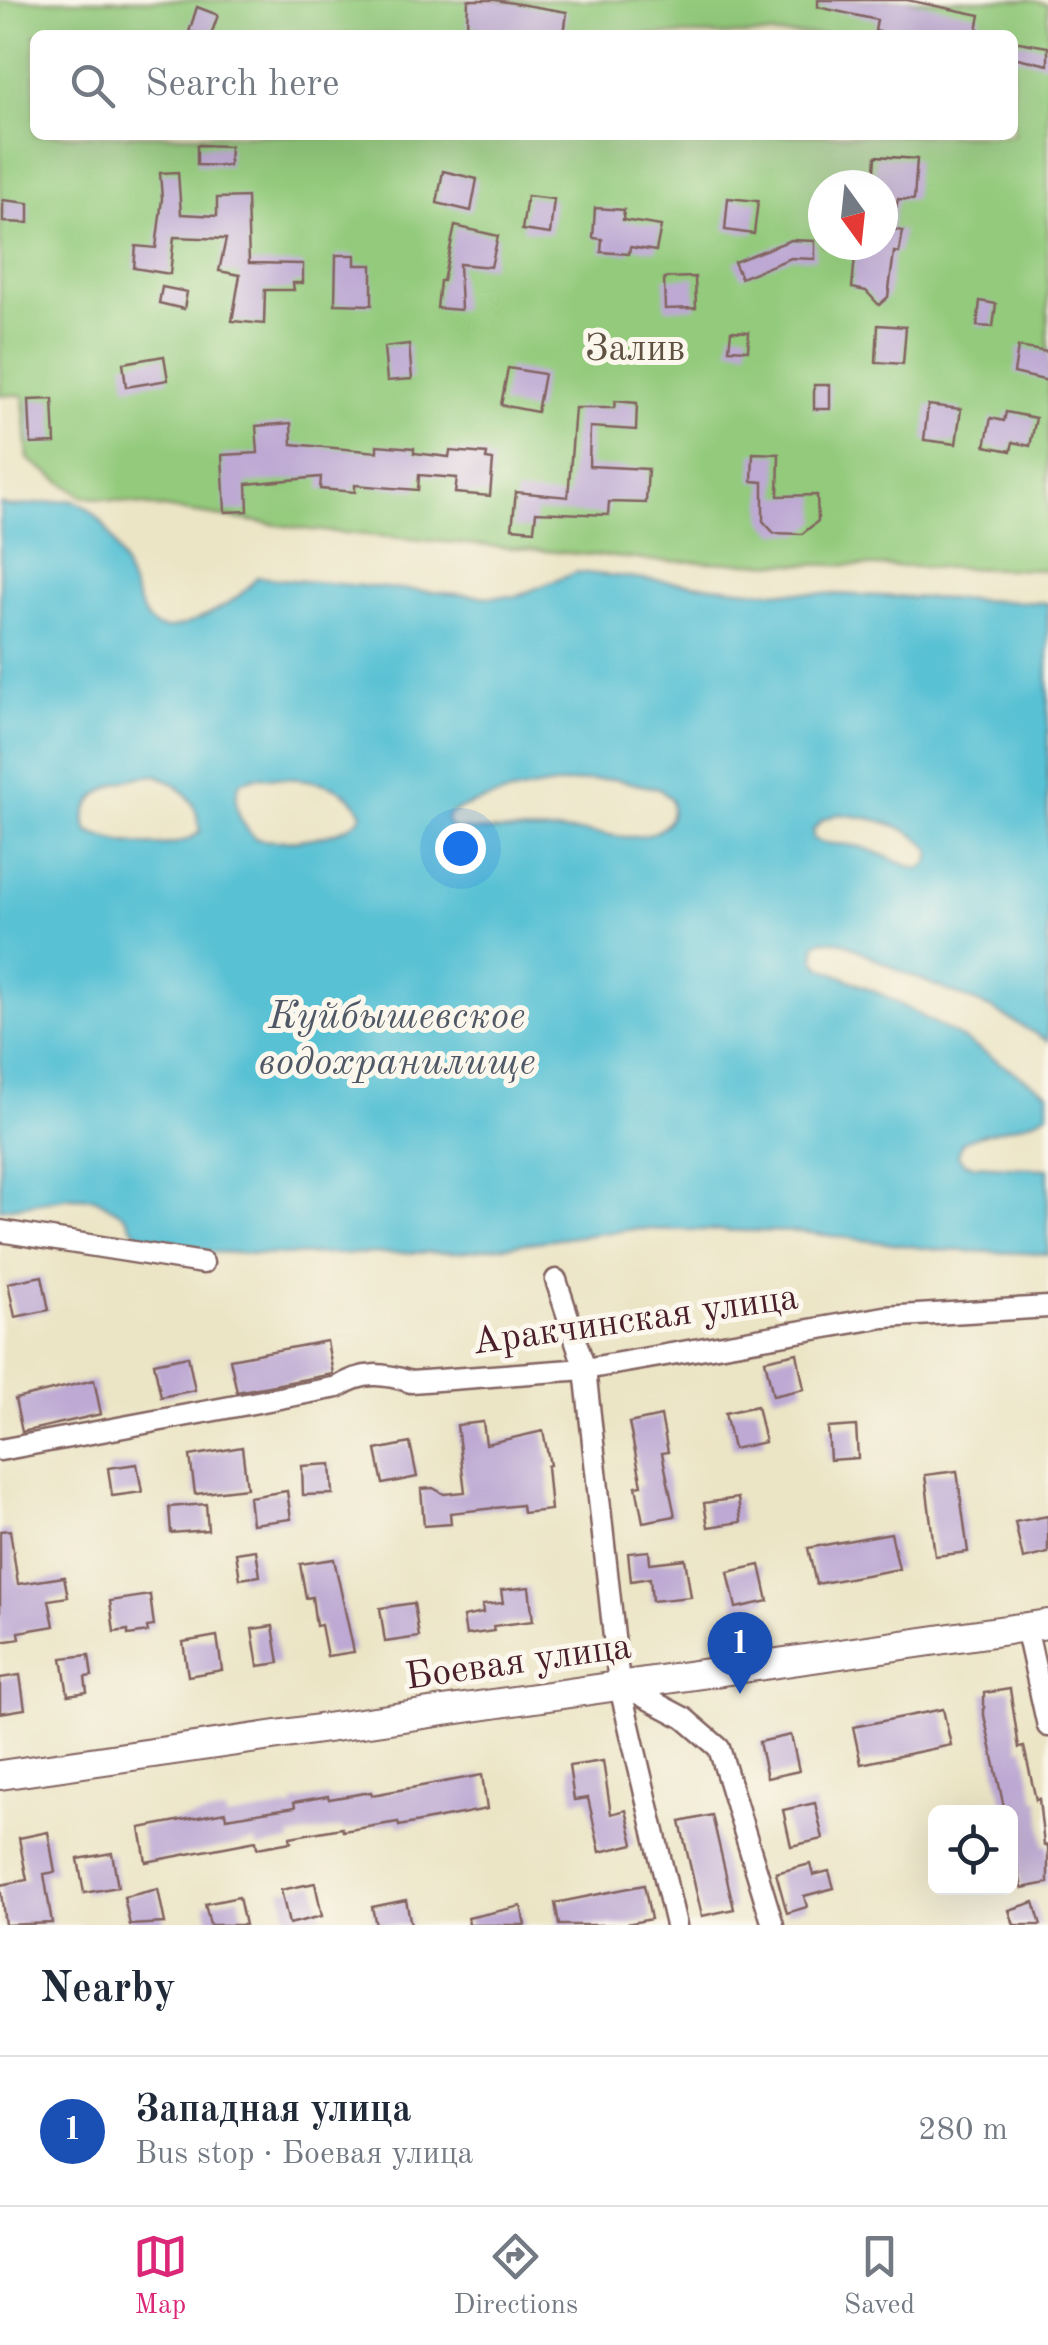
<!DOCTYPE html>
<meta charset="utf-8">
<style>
:root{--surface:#fff;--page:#f2f2f3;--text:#1f2937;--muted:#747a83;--line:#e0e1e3;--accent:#db2777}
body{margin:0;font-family:"Old Standard TT",serif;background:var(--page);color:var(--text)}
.controls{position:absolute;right:30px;bottom:30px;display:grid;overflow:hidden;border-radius:15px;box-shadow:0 10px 40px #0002}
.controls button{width:90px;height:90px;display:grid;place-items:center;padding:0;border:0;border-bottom:2px solid var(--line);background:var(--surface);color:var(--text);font:50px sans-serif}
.compass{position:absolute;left:808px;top:170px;width:90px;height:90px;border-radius:50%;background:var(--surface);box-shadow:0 10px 40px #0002;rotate:165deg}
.you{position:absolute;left:460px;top:848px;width:35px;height:35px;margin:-25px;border:8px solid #fff;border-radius:50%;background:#1a73e8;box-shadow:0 0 0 15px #1a73e833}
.badge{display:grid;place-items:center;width:65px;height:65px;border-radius:50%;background:var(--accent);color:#fff;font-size:32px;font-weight:700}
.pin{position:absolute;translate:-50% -82px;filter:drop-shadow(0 2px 5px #0008)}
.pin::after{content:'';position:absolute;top:52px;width:35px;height:30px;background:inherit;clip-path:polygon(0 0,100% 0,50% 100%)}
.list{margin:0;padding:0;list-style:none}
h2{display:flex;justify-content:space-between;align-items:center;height:130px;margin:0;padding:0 40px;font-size:42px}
h2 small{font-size:32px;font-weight:400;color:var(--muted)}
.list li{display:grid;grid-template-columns:65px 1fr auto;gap:30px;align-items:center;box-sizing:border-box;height:150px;padding:0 40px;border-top:2px solid var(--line)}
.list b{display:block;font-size:38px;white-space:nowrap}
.list p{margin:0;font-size:32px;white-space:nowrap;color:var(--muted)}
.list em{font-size:32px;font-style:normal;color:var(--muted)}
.icon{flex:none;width:55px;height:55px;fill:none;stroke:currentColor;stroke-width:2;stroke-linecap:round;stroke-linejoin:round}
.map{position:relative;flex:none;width:1048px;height:1925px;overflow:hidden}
.search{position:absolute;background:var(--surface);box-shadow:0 10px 40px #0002;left:30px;right:30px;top:30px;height:110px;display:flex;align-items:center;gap:25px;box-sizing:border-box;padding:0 35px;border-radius:15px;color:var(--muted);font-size:38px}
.sheet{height:280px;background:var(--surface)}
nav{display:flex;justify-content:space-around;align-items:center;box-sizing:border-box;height:140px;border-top:2px solid var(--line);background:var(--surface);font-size:28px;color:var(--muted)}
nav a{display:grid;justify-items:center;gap:5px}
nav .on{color:var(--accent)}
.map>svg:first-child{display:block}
</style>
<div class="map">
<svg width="1048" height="1925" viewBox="0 0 1048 1925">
<rect width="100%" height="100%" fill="#fbf7ec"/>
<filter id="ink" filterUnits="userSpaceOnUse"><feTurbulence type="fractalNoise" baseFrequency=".01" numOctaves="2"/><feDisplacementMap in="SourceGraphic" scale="20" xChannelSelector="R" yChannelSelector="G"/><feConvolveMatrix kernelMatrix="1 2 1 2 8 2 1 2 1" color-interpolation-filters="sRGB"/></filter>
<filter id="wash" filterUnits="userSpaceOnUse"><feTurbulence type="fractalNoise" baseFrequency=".0048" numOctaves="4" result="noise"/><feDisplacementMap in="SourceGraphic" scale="40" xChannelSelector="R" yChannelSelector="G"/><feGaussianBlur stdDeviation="2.25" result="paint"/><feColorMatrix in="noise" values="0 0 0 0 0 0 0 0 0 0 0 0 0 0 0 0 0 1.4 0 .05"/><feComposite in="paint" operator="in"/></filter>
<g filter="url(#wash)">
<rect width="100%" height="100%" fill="#ebe4c5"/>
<path fill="#93ca7c" stroke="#6e7454" stroke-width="2.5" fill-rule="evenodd" d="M0,0H1028L1048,4V570L658,561L311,530L82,496L28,459L23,395H0ZM35,35H1013V135H35ZM823,185H883V245H823Z"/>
<path fill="#58c1d4" stroke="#517080" stroke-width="2.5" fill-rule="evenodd" d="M71,500C111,512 123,566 138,601C142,610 146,621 155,626C167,633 190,623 200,618C221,609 244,595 257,577L491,597L517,596L577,572L760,591L1048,603V1041L990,1008L902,972L843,942L824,940L816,944L814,959L821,967L883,995L958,1036L1048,1093V1113C1022,1129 989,1129 962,1142L958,1156L964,1163L973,1165L1048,1169V1254L939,1250L802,1232L634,1229L460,1252L281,1255L213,1252L146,1241L132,1228L125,1216L95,1198L70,1197L0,1209V504L11,507ZM157,775C184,787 198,802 200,832C172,854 119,845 88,832C74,792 126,777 157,775ZM256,777C291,778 346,776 362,814C350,838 278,846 254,838C239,820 231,805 240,782ZM614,779L659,789L671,799C674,813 671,824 657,831C634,844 605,832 580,832C539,831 497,832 455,829L447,824L448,815C485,793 570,781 614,779ZM838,814C870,817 911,824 931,851L929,862L920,869C897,865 878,849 855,846C841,843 827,846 813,839V830L822,820Z"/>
<g id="blocks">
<g fill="#bda9d3">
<path d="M468,0H495L567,12L564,35H476V26H467Z"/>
<path d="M818,0H907L980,15L976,35H894L875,31L877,20L818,7Z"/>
<path d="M197,7L218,15L211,35L189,32Z"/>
<path d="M1013,41L1048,47V65L1013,57Z"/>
<path d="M197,145L230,146L229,166L197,165Z"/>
<path d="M876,156L917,159L914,200L898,199L891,229L903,231L899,253L894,252L888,297L879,305L866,291L852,288L856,245H883V185H874Z"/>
<path d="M443,171L477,179L471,211L437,203Z"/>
<path d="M178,172L181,214L217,216V198L247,197L249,263L303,264V283H293L294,290H265L264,324L232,321L240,275L219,271L226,239L174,237L170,274L134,268L136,246L156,248L162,199L160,173Z"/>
<path d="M527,196L554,199L550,234L522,230Z"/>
<path d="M728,198L758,201L754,234L725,230Z"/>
<path d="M3,200L29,203V223L3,222Z"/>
<path d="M595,208L624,210L623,220L661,226L656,251L630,247L629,254L601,252L602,239L593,238Z"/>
<path d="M455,226L498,236L491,267L459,264L461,310L437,308L440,281H443Z"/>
<path d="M791,240L815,241V259L791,258L741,278L734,262Z"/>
<path d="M336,255H355V265H372V305L335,304Z"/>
<path d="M695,277L696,308L665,309L664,278Z"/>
<path d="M162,287L187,292L184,309L159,303Z"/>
<path d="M980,301L996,304L993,327L977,326Z"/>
<path d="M878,325L906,327L903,364L876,362Z"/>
<path d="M731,331L749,332L748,350L729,349Z"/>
<path d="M409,344L412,379L387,381L384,347Z"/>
<path d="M1018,347L1048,352V381L1014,373Z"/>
<path d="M164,356L168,380L126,387L123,363Z"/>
<path d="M508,368L544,374L537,412L501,405Z"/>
<rect x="814" y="385" width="16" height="24"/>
<path d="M53,399L55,443L31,444L29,400Z"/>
<path d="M615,401L637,403L636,430L590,427L589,466L648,469L646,503L609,502L608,515L536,512L534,530L512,528L516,492L568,497L575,408H614Z"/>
<path d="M928,405L961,409L956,444L924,440Z"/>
<path d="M1006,412L1036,418L1030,446L1013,442L1011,451L985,446L991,418L1004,421Z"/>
<path d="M291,423L292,444L377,452V445L414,448V453L449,457L450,451L487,454L486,459L493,460L490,496L455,493L457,478L419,475L418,490L355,485V492L320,489L321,477L247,484L248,511L225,512L222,455L258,453L256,426Z"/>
<path d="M753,453L779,454L778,496L817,495L818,521L802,534L774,533L763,521V482L752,481Z"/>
<path d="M42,1276L49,1310L15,1317L8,1283Z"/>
<path d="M327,1341L333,1374L237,1392L230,1359Z"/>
<path d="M797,1353L804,1389L773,1396L765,1360Z"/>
<path d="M188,1356L195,1390L161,1397L154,1363Z"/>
<path d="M94,1380L101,1414L22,1432L15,1399Z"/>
<path d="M757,1406L765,1442L733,1449L725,1413Z"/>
<path d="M661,1416L668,1452L662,1453L675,1516L643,1522L636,1486L642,1485L629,1423Z"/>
<path d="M483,1422L486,1444L543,1431L550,1465L547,1466L551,1510L523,1513L522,1505L450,1513L451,1524L424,1526L421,1489L433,1488L444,1494L465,1492L457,1425Z"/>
<path d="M856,1426L858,1458L830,1460L828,1428Z"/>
<path d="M410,1443L417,1477L383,1484L376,1450Z"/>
<path d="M242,1447L247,1488L195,1494L190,1456Z"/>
<path d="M137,1464L142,1492L112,1496L108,1468Z"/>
<path d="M331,1464L333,1494L303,1495L302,1466Z"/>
<path d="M957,1471L968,1552L935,1556L925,1475Z"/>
<path d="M287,1491L291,1519L252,1524L249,1497Z"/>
<path d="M738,1498L741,1522L708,1527L704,1503Z"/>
<path d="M206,1504L208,1530L171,1533L169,1507Z"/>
<path d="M1048,1516V1553L1023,1559L1015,1522Z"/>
<path d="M10,1530L18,1584L64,1577L68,1597L49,1600L54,1626L19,1632L20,1639L0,1642V1531Z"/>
<path d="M891,1533L899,1569L816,1584L808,1548Z"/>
<path d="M256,1550L260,1576L240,1579L236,1553Z"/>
<path d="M649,1551L650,1563L685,1559L691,1597L652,1601L650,1578L631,1581L628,1553Z"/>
<path d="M334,1559L354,1652L327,1656L321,1625L316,1626L312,1597L306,1598L300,1564Z"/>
<path d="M760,1565L768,1601L736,1608L728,1572Z"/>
<path d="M529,1587L533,1621L493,1626L494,1631L466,1635L463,1617L483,1613L482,1605L503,1603L501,1590Z"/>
<path d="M150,1595L154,1626L147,1627L148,1632L128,1635V1630L114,1632L110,1601Z"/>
<path d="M414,1603L419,1637L385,1642L380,1608Z"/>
<path d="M273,1626L279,1663L258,1666L252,1629Z"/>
<path d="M217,1636L222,1670L188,1676L183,1642Z"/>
<path d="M89,1655L92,1676L85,1677L87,1692L68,1695L62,1658Z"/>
<path d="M20,1675L25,1709L0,1713V1678Z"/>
<path d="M1010,1689L1019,1748L1024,1747L1036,1800L1039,1799L1044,1846L1048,1845V1883L1022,1888L1010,1833V1812H1005L984,1715V1693Z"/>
<path d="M943,1709L951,1745L861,1764L853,1727Z"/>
<path d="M791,1735L799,1771L767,1778L759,1742Z"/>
<path d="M603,1761L611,1814L626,1810L634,1844L600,1852L588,1798L574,1800L569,1766Z"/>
<path d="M482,1775L487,1809L399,1826L398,1822L343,1831L342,1828L290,1837L291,1842L257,1848L256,1841L146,1862L140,1828L225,1812L226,1818L295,1807L294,1802L328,1796L329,1799L371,1792L372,1795Z"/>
<path d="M815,1803L823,1839L791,1846L783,1810Z"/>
<path d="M712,1815L734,1909L702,1916L680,1822Z"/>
<path d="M48,1832L55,1872L44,1874L52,1923L5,1925L0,1885L27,1880L19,1838Z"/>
<path d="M112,1853L118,1887L84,1893L78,1859Z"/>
<path d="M810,1864L813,1875L829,1871L834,1888L804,1896L807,1907L787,1913L776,1873Z"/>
<path d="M315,1883L322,1916L289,1924L281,1890Z"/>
<path d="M644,1885L651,1919L622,1925H559L555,1903Z"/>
<path d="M158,1889L165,1923L130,1925L124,1897Z"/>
<path d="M239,1897L245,1925H210L205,1904Z"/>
<path d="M406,1900L411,1925H376L372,1907Z"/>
<path d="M1034,1902L1041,1925H1014L1009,1910Z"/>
<path d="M521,1906L525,1925H469L468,1918Z"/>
</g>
</g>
</g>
<g filter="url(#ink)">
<use href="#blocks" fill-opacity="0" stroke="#826461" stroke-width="2.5"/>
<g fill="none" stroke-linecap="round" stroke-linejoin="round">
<g stroke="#826461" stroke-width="25">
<g id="minor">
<path d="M0,1231L203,1263"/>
<path d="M556,1280L585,1369L619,1683L676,1925"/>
<path d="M0,1450L338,1387C363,1371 383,1373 411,1382L585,1369L884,1317L1048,1307"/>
<path d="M1026,1627L1048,1726"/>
<path d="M620,1684L684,1718L719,1748L773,1925"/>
</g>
</g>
<g stroke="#826461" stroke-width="32">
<path id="secondary" d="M0,1775L1048,1624"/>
</g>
<use href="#minor" stroke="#fff" stroke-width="20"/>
<use href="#secondary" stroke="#fff" stroke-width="28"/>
</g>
</g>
<g text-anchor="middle" stroke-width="10" stroke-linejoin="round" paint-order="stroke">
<g font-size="38" fill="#605243" stroke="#fbf7ec">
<text x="635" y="360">Залив</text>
</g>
<g font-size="38" fill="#4a1f2b" stroke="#fbf7ec">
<text transform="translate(635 1318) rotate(-8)" y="13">Аракчинская улица</text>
<text transform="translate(518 1660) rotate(-8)" y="13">Боевая улица</text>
</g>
<g font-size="40" font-style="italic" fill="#4f5866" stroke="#fbf7ec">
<text x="397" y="1028">Куйбышевское<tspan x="397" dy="46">водохранилище</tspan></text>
</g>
</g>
</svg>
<div class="controls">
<button><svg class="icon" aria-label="locate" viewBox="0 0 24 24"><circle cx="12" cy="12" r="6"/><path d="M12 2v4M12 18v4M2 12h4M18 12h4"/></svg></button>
</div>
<svg class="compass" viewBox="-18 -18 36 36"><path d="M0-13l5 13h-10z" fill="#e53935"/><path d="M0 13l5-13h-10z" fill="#747a83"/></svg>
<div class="you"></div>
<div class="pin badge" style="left:740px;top:1694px;background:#1a4fb4">1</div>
<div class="search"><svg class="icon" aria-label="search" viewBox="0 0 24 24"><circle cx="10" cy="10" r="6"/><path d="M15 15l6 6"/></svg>Search here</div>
</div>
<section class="sheet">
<h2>Nearby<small></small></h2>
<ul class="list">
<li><span class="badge" style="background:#1a4fb4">1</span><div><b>Западная улица</b><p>Bus stop · Боевая улица</p></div><em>280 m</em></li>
</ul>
</section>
<nav>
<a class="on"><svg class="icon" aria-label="map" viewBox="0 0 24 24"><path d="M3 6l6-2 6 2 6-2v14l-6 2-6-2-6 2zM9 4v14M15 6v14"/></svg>Map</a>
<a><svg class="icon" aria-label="directions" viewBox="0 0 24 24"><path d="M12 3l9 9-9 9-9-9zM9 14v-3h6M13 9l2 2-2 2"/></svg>Directions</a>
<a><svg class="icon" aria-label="saved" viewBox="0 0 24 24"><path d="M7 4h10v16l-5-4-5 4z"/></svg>Saved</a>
</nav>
